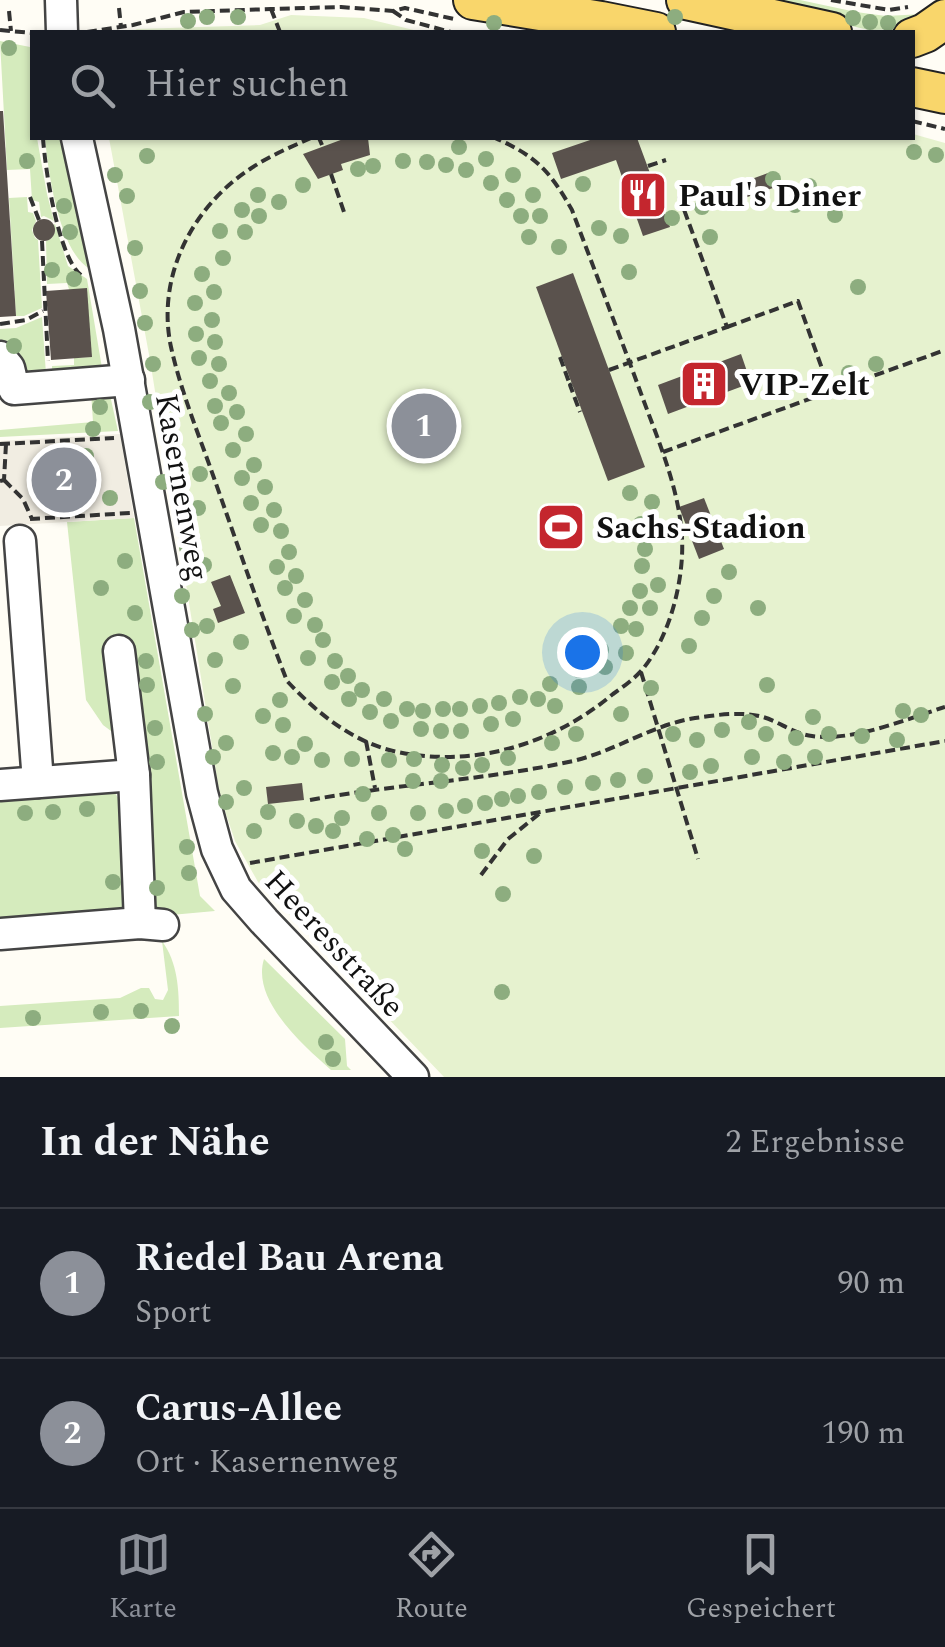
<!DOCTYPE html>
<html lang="de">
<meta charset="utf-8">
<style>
:root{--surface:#171b24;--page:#242831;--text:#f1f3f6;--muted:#9ea1a6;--line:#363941;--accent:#8c9099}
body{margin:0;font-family:Spectral,serif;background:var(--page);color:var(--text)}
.you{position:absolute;left:582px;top:652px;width:35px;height:35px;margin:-25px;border:8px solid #fff;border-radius:50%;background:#1a73e8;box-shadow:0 0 0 15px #1a73e833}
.badge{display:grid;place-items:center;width:65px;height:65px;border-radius:50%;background:var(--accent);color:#fff;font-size:32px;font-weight:700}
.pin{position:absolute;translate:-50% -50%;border:5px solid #fff;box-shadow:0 2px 10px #0006}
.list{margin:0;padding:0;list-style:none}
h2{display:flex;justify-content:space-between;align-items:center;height:130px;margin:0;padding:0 40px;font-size:42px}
h2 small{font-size:32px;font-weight:400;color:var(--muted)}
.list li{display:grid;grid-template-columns:65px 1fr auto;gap:30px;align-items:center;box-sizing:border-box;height:150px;padding:0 40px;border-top:2px solid var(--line)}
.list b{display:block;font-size:38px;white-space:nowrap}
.list p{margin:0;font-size:32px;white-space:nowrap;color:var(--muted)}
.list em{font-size:32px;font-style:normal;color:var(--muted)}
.icon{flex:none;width:55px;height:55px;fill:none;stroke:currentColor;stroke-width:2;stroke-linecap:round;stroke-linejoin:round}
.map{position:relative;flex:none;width:945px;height:1077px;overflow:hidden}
.search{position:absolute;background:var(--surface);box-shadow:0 2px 8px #0004;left:30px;right:30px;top:30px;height:110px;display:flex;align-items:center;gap:25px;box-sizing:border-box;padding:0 35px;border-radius:0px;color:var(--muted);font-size:38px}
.sheet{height:430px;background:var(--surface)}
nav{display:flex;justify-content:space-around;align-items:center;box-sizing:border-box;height:140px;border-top:2px solid var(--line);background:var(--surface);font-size:28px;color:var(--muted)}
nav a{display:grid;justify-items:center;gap:5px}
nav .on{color:var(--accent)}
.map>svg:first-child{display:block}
</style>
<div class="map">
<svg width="945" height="1077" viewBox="0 0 945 1077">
<rect width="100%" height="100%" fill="#fffdf5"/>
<g fill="#d5ebbd">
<path d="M738,0H800L856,12L886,16L923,14L901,29L869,30Z"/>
<path d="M0,41L30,47L32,70V138H37L47,194L54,221L44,216L41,217L39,202L32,200L30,169L7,170Z"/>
<path d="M45,138H62L70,179L95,267L90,269C59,252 48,171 45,138Z"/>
<path d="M27,197L28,212L33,213L36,221L32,230L35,238L38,240L42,308L24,316H16L9,198Z"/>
<path d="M55,224L68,266L87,279L102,368L52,374V366L74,365V358L91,357L67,283L47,284L46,241L52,238L55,230L53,225Z"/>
<path d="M42,317L46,374L25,375L0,345V329L16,328Z"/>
<path d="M91,392L110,395L118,431L0,437V430L93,422Z"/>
<path d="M134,518L200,896L215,911L171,915L156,909L148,897L147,884L154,867L151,792L126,644L119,727L111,731L103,725L86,700L67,522Z"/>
<path d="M96,789L115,793L124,807L127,911L0,925V793Z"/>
<path d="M162,941C178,963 179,990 179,1016L0,1028V1006L120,998L141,988H149L155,999L163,1000L168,990Z"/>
<path d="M264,959L345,1039L347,1066L351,1070H331C304,1046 251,1000 264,959Z"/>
</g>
<g fill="#e6f2cf">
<path d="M291,15L364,18L422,32H132L137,29L260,25Z"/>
<path d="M913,134L945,143V1077H444L258,882L235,841L220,796L150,360L109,138H912Z"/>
</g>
<path fill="#f1ede2" d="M120,434L134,518L0,526V441Z"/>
<g fill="#5a524d">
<path d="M0,111H3L16,316L0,317Z"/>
<path d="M346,138H368L370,155L341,164L343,170L318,179L303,154Z"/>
<path d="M596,138H637L670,227L643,236L616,160L561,179L552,153Z"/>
<path d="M768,173L773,188L710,210L705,196Z"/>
<circle cx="44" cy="230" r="11"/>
<path d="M573,273L645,467L608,481L536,287Z"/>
<path d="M87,288L92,357L51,360L46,291Z"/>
<path d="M741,354L751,383L668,414L658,385Z"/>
<path d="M704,498L724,549L699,559L679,507Z"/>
<path d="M230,575L245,613L218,623L213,609L221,606L211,582Z"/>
<path d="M302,783L304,800L268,804L266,787Z"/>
</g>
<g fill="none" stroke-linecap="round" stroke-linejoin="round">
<g stroke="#444" stroke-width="35">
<g id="minor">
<path d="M61,0L62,32"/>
<path d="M77,138L119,329L202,793L217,849L236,889L264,921L413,1077"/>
<path d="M0,357L9,368L14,389L129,380"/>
<path d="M20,541L38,782"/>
<path d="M119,651L134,775L140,923"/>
<path d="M0,785L134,775"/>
<path d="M0,934L140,923L163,925"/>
</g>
</g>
<g stroke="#222" stroke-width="42">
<g id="major">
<path d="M473,0L601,21L656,32"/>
<path d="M686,0L832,32"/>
<path d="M912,38L925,33L945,19"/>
<path d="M912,87L945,94"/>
</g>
</g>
<g stroke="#333" stroke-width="4" stroke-dasharray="10 5" stroke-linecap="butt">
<path d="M831,0L889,10L908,7"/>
<path d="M119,8L121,27"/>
<path d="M271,9L280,32"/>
<path d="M9,11L11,31"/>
<path d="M393,11L406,20L451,32"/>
<path d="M0,30L32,33"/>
<path d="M87,32L133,25L184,12L271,9L341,7L393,11L405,8L454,19"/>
<path d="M912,121L945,129"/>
<path d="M43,138C45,168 58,257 81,275"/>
<path d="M311,138C291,147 269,156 250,169C192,207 156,277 171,347C181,392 199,435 214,478C238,546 261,614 287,681C315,711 351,741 393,751C472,769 552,745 613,694C623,687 634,679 642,670C667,640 680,594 682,556C685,499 658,441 639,388C617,328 594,269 572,210C550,171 536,156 495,138"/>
<path d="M319,138L322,145"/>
<path d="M648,166L666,160"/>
<path d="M331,174L344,212"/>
<path d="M30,197L39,220"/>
<path d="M42,241L48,361"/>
<path d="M0,324L26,320L43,311"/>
<path d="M727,327L798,301L830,391"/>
<path d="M560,357L570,385"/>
<path d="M609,370L727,327L679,196"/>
<path d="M572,384L570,385L580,412"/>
<path d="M0,444L114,438"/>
<path d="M663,452L945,350"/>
<path d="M4,480L23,499L32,519"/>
<path d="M0,481L4,480L6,444"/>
<path d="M30,519L130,513"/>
<path d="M641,672L698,859"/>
<path d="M366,741L375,788"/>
<path d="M310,800C397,784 487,780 573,761C616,751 651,725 695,718C716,715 742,711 763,717C780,722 794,734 812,736C853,742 906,719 945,707"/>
<path d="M250,863L945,741"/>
<path d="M481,875L508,839L539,814"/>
</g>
<use href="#minor" stroke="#fff" stroke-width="30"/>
<use href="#major" stroke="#f9d66b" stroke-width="38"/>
</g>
<g fill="#8dad7f">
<circle cx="207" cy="17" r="8"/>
<circle cx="238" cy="17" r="8"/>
<circle cx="675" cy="17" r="8"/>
<circle cx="853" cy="18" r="8"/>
<circle cx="188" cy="21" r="8"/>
<circle cx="870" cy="22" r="8"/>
<circle cx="494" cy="23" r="8"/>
<circle cx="888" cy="23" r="8"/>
<circle cx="9" cy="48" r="8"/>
<circle cx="459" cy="147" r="8"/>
<circle cx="914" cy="152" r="8"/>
<circle cx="936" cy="155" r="8"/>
<circle cx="147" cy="156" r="8"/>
<circle cx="486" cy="159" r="8"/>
<circle cx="27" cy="161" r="8"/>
<circle cx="403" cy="161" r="8"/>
<circle cx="427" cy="162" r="8"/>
<circle cx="446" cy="165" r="8"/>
<circle cx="373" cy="166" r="8"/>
<circle cx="358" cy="169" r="8"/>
<circle cx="466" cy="170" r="8"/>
<circle cx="115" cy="175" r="8"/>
<circle cx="513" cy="175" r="8"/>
<circle cx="773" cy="179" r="8"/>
<circle cx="491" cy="183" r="8"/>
<circle cx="583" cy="184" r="8"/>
<circle cx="303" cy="185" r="8"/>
<circle cx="809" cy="186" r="8"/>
<circle cx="258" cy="195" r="8"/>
<circle cx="533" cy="195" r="8"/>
<circle cx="127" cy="196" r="8"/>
<circle cx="507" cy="200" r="8"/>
<circle cx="279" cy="202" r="8"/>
<circle cx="795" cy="205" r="8"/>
<circle cx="64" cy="206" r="8"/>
<circle cx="702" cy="207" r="8"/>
<circle cx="242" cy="210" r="8"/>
<circle cx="835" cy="215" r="8"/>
<circle cx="259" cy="216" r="8"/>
<circle cx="521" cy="216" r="8"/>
<circle cx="540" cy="216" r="8"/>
<circle cx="672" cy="218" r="8"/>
<circle cx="599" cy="228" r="8"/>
<circle cx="220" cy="231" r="8"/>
<circle cx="70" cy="232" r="8"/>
<circle cx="245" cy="232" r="8"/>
<circle cx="621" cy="236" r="8"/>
<circle cx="529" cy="237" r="8"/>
<circle cx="710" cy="237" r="8"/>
<circle cx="559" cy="247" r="8"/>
<circle cx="135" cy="248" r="8"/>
<circle cx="223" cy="258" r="8"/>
<circle cx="52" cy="270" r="8"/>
<circle cx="629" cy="272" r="8"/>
<circle cx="202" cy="274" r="8"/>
<circle cx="74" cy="279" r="8"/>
<circle cx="858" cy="287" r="8"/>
<circle cx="140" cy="291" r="8"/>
<circle cx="214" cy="292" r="8"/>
<circle cx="195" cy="303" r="8"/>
<circle cx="212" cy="320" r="8"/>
<circle cx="145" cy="323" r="8"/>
<circle cx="196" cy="334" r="8"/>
<circle cx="215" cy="342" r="8"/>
<circle cx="14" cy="346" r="8"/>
<circle cx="199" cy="358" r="8"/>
<circle cx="153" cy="364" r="8"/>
<circle cx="219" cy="364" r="8"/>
<circle cx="876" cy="364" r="8"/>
<circle cx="849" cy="373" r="8"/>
<circle cx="210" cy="381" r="8"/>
<circle cx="229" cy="393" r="8"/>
<circle cx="150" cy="402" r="8"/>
<circle cx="215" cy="406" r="8"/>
<circle cx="100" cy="407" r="8"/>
<circle cx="237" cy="412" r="8"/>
<circle cx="221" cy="423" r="8"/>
<circle cx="93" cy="429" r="8"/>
<circle cx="246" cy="434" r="8"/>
<circle cx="233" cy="450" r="8"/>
<circle cx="86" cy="456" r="8"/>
<circle cx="65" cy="459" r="8"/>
<circle cx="254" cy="465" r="8"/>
<circle cx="200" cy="474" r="8"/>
<circle cx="93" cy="476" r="8"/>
<circle cx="242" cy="478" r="8"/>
<circle cx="43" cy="481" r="8"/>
<circle cx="163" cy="482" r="8"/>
<circle cx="265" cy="487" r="8"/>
<circle cx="630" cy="493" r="8"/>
<circle cx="110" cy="498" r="8"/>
<circle cx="76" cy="500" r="8"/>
<circle cx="652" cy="502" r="8"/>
<circle cx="251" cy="503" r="8"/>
<circle cx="198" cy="508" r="8"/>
<circle cx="274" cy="510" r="8"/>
<circle cx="641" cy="524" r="8"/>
<circle cx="261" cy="525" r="8"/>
<circle cx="281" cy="531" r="8"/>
<circle cx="659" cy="533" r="8"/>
<circle cx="187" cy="548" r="8"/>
<circle cx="645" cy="549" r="8"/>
<circle cx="289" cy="552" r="8"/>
<circle cx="125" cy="561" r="8"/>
<circle cx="204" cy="565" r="8"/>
<circle cx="642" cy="566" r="8"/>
<circle cx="277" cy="567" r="8"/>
<circle cx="729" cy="572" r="8"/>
<circle cx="296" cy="576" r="8"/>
<circle cx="658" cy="585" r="8"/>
<circle cx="101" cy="588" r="8"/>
<circle cx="285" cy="588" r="8"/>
<circle cx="640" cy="591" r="8"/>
<circle cx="182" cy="596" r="8"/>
<circle cx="714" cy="596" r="8"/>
<circle cx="305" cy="600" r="8"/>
<circle cx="630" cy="608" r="8"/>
<circle cx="650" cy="608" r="8"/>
<circle cx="758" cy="608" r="8"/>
<circle cx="135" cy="613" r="8"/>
<circle cx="294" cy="616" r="8"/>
<circle cx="702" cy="618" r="8"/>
<circle cx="315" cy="625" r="8"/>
<circle cx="207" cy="626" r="8"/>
<circle cx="621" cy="626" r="8"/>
<circle cx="636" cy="629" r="8"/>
<circle cx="192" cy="630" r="8"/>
<circle cx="323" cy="640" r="8"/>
<circle cx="241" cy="642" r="8"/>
<circle cx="689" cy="646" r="8"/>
<circle cx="601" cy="650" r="8"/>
<circle cx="626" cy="653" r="8"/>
<circle cx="308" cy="658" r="8"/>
<circle cx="215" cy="660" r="8"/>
<circle cx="146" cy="661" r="8"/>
<circle cx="335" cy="661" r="8"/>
<circle cx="605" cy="667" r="8"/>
<circle cx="579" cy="670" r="8"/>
<circle cx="348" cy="676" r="8"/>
<circle cx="332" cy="682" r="8"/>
<circle cx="550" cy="684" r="8"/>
<circle cx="147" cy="685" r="8"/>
<circle cx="767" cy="685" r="8"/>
<circle cx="233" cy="686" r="8"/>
<circle cx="579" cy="687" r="8"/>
<circle cx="651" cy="688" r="8"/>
<circle cx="362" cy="690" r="8"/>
<circle cx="520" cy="697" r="8"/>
<circle cx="349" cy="699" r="8"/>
<circle cx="384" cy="699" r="8"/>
<circle cx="538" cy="699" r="8"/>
<circle cx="280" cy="700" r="8"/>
<circle cx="499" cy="703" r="8"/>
<circle cx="480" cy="706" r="8"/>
<circle cx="555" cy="706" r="8"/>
<circle cx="407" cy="709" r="8"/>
<circle cx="443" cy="709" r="8"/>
<circle cx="460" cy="709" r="8"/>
<circle cx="423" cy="711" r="8"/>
<circle cx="903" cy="711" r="8"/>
<circle cx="370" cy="712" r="8"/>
<circle cx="205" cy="714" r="8"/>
<circle cx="621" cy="714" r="8"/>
<circle cx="921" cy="715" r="8"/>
<circle cx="263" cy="716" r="8"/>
<circle cx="813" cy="717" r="8"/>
<circle cx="513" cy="719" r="8"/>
<circle cx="391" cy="721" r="8"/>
<circle cx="749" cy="722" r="8"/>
<circle cx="491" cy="724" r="8"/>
<circle cx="283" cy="725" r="8"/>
<circle cx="155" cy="728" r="8"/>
<circle cx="421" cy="729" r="8"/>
<circle cx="722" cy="730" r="8"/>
<circle cx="441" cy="731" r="8"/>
<circle cx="461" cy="731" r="8"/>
<circle cx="576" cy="734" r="8"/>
<circle cx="673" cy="734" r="8"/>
<circle cx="766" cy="734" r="8"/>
<circle cx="829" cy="734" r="8"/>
<circle cx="862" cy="736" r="8"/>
<circle cx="796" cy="738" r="8"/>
<circle cx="697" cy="740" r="8"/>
<circle cx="897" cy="740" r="8"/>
<circle cx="226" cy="743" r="8"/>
<circle cx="552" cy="743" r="8"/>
<circle cx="305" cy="744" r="8"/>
<circle cx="273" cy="753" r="8"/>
<circle cx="213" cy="757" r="8"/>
<circle cx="292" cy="757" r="8"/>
<circle cx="752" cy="757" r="8"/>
<circle cx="815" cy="757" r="8"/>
<circle cx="508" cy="758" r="8"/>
<circle cx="352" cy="759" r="8"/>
<circle cx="414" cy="759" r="8"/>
<circle cx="322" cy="760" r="8"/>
<circle cx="389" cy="760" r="8"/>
<circle cx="157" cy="762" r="8"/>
<circle cx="784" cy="762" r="8"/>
<circle cx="442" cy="765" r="8"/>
<circle cx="482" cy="765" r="8"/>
<circle cx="711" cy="766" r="8"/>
<circle cx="463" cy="768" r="8"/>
<circle cx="690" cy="772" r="8"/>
<circle cx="645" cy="776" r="8"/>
<circle cx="618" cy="780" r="8"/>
<circle cx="413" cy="781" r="8"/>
<circle cx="441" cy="781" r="8"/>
<circle cx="593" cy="783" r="8"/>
<circle cx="565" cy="787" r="8"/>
<circle cx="244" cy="788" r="8"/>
<circle cx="539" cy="792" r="8"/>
<circle cx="363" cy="794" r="8"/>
<circle cx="518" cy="796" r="8"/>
<circle cx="502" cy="799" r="8"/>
<circle cx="226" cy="802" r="8"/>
<circle cx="485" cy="803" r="8"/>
<circle cx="465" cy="806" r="8"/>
<circle cx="87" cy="809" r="8"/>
<circle cx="446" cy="811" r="8"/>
<circle cx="53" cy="812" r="8"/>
<circle cx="268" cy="812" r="8"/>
<circle cx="25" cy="813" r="8"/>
<circle cx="379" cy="813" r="8"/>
<circle cx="418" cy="813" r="8"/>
<circle cx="342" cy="818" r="8"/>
<circle cx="297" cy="821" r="8"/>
<circle cx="316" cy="826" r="8"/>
<circle cx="254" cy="831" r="8"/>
<circle cx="333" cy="831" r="8"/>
<circle cx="393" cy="835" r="8"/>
<circle cx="367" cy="839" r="8"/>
<circle cx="187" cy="847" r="8"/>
<circle cx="405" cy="849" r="8"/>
<circle cx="482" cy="851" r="8"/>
<circle cx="534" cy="856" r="8"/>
<circle cx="189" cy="873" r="8"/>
<circle cx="113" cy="882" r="8"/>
<circle cx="157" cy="888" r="8"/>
<circle cx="503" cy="894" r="8"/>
<circle cx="502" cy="992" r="8"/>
<circle cx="141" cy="1011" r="8"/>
<circle cx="101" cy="1012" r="8"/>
<circle cx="33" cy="1018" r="8"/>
<circle cx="172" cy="1026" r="8"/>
<circle cx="326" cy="1042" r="8"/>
<circle cx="333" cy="1059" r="8"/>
</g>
<defs>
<g id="restaurant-square" transform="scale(2.5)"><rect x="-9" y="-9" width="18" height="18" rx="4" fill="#c4262e" stroke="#fff"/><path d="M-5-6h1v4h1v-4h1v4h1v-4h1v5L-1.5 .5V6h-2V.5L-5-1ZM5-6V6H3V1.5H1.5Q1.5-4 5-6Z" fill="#fff"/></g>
<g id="building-square" transform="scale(2.5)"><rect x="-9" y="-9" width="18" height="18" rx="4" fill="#c4262e" stroke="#fff"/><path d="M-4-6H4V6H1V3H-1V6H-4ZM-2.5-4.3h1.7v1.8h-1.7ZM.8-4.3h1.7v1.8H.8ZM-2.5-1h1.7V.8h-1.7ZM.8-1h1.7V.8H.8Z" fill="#fff"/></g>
<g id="stadium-square" transform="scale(2.5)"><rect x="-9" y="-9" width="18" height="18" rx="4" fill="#c4262e" stroke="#fff"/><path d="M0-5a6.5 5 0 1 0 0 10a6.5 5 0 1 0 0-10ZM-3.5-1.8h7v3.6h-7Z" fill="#fff"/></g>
</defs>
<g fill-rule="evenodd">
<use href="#restaurant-square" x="643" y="195"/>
<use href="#building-square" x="704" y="384"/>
<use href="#stadium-square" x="561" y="527"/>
</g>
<g text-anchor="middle" stroke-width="10" stroke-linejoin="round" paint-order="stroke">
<g font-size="32" font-weight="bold" fill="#111" stroke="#fff" text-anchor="start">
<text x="678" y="206">Paul's Diner</text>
<text x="739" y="395">VIP-Zelt</text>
<text x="596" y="538">Sachs-Stadion</text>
</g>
<g font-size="32" fill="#111" stroke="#fff">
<text transform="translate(183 487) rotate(80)" y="11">Kasernenweg</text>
<text transform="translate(335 943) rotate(47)" y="11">Heeresstraße</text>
</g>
</g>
</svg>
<div class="you"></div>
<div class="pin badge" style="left:424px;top:426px">1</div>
<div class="pin badge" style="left:64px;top:480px">2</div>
<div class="search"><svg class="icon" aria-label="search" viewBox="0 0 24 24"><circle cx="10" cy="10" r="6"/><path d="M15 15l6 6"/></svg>Hier suchen</div>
</div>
<section class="sheet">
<h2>In der Nähe<small>2 Ergebnisse</small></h2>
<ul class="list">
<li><span class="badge">1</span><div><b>Riedel Bau Arena</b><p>Sport</p></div><em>90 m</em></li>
<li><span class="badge">2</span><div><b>Carus-Allee</b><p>Ort · Kasernenweg</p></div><em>190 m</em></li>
</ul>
</section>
<nav>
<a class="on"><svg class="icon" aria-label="map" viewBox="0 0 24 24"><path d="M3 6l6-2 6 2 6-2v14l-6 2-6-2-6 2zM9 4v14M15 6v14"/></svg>Karte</a>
<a><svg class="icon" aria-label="directions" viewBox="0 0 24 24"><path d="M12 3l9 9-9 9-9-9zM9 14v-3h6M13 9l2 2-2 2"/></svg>Route</a>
<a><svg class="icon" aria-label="saved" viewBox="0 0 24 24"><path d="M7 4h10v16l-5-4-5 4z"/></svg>Gespeichert</a>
</nav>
